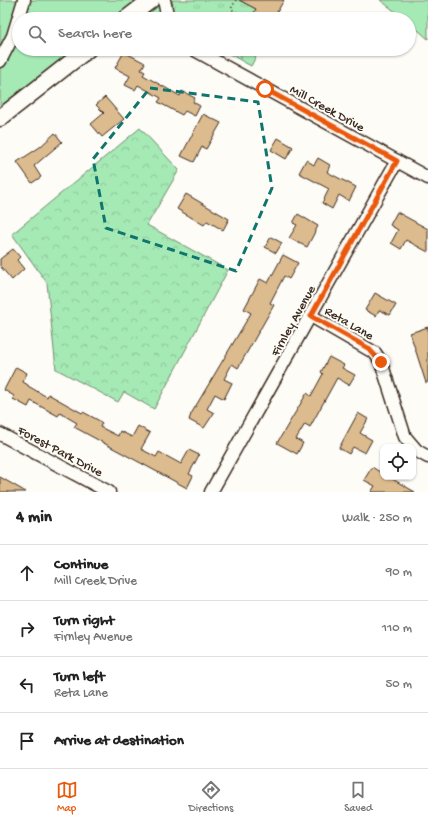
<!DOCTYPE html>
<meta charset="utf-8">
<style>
:root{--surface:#fff;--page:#f2f2f2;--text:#222;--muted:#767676;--line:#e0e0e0;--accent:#ea580c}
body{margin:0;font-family:"Gochi Hand",sans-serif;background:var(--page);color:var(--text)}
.controls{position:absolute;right:12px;bottom:12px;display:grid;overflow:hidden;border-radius:8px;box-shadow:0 1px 3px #0004}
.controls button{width:36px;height:36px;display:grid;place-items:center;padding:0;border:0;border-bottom:1px solid var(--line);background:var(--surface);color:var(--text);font:20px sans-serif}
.stop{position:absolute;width:12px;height:12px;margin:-9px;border:3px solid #ea580c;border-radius:50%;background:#fff}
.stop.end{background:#ea580c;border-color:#fff;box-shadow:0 1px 4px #0008}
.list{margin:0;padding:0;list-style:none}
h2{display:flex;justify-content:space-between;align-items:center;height:52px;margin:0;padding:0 16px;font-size:17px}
h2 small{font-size:13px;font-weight:400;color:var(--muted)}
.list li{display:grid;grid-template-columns:26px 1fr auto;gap:12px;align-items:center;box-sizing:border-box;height:56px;padding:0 16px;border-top:1px solid var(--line)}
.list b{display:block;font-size:15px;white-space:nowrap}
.list p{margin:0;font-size:13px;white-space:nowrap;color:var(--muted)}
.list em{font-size:13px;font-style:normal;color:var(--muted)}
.icon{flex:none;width:22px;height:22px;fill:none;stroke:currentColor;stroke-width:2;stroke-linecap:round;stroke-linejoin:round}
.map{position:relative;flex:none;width:428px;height:492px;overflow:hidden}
.search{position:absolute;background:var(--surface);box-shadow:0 1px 3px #0004;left:12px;right:12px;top:12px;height:44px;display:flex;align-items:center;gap:10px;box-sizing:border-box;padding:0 14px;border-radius:22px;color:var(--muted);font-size:15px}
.sheet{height:276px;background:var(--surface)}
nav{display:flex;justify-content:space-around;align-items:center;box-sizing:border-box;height:56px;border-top:1px solid var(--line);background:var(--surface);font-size:11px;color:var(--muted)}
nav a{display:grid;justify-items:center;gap:2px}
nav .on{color:var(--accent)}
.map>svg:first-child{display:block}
</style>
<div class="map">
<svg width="428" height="492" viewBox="0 0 428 492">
<defs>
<pattern id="grass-tufts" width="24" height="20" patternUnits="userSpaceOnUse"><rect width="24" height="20" fill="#a5e9b5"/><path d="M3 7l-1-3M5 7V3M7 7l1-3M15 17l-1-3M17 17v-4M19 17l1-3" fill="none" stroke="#8fc89b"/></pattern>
<pattern id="forest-crowns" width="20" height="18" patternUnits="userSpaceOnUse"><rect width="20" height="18" fill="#a5e9b5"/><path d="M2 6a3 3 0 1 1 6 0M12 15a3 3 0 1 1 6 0" fill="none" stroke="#8fc89b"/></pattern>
</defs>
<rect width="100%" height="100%" fill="#fdfcf7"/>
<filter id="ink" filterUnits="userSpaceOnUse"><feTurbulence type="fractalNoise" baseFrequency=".025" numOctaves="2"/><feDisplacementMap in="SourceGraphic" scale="8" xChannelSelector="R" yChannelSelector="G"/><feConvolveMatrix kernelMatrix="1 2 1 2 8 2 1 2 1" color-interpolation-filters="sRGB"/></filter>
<g filter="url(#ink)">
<g fill="url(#grass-tufts)" stroke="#708a6a">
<path d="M164,0L168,19H139L148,1Z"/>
<path d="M172,0H239L256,9L252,16L257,19H173Z"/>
<path d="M206,49H260L251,66L224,51L216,55Z"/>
</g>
<path fill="url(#forest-crowns)" stroke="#708a6a" d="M140,128L179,170L147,225L228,270L154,409L124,392L118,402L56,369L47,283L12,234Z"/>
<g fill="#a5e9b5" stroke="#708a6a">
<path d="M0,0H140L126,19H19V49H88L0,118Z"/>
<path d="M380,0H428V39L409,22V19H405Z"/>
</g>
<g fill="#dcbb8e" stroke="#3b2a1e">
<path d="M239,0H284L273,19H257L252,16L256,9Z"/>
<path d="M124,52L145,63L141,70L145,72L143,75L180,96L182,91L195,98L193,102L200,106L195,116L185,111L182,115L158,102L161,98L138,85L135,90L125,85L130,76L115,68Z"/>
<path d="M105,97L124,119L102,137L91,124L104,113L96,105Z"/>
<path d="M203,114L221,123L206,149L202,147L194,162L181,156Z"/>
<path d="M55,133L62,142L34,166L41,177L32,183L17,162L40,147Z"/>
<path d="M278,138L293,147L286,159L271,150Z"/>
<path d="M318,158L330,165L327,172L356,187L349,201L339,195L332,209L322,203L329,189L299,173L306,160L314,165Z"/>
<path d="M186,194L229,219L223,230L207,221L204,225L177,209Z"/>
<path d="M397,212L428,229V252L406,240L401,249L391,243L398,230L390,225Z"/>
<path d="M298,214L318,226L307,247L289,238L297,225L293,223Z"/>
<path d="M271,237L282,243L276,253L265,247Z"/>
<path d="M13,249L20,257L17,260L24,269L12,280L0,266V259Z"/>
<path d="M283,255L298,263L289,279L284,276L270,303L274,305L238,368L232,364L224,379L232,383L224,399L215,394L207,409L214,413L204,428L189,420L191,414L251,313L244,309L260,279L268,283Z"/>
<path d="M375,293L396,305L390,315L379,310L376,316L365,310Z"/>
<path d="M428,327V382L426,383L410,333Z"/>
<path d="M329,357L344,365L342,368L355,375L349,385L337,378L310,427L305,424L296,439L303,443L297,454L277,443L307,393L311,396L323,374L321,372Z"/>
<path d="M16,367L27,373L23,382L28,385V386L47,397L48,394L82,413L83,412L98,420L102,423L100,427L118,436L120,431L132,437L138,426L150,433L141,449L156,457L159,452L181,464L189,450L199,455L189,474L193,476L187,488L74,427L77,423L60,413L58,416L31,401L28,407L13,399L14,396L4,390Z"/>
<path d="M358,413L368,419L360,433L372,440L365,453L353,447L349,454L339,448Z"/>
<path d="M372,467L383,474V477H389L415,492H371L375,486L364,480Z"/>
<path d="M0,477L26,492H0Z"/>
</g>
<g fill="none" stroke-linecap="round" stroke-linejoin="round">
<g stroke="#3b2a1e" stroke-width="15">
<g id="minor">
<path d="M164,0L168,19"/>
<path d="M193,49L428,178"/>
<path d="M0,61L13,36L24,0"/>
<path d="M311,316L375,353L381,362L405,437L417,451L428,457"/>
<path d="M0,434L109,492"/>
<path d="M211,492L397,161"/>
</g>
</g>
<g stroke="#3b2a1e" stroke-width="19">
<g id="tertiary">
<path d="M126,19L151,0"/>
<path d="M0,118L88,49"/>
</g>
</g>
<g stroke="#3b2a1e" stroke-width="2" stroke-dasharray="1 3" stroke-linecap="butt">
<path d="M236,0L231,9L248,19"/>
<path d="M240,58L245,49"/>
</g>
<use href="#minor" stroke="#fdfcf7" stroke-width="12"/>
<use href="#tertiary" stroke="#fdfcf7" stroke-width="16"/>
</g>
</g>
<g fill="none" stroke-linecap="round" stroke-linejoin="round" filter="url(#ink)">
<path stroke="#ea580c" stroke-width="5" d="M265,89L397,161L311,316L368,348L381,362"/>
</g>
<path fill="none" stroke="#0f766e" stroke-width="3" stroke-dasharray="8 5" stroke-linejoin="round" d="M150,88L258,102L272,188L236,271L106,228L93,159Z"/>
<g text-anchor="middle" stroke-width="4" stroke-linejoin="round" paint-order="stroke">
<g font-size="13" fill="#3b2a1e" stroke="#fdfcf7">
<text transform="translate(328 107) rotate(29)" y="5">Mill Creek Drive</text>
<text transform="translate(292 320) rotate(-61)" y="5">Firnley Avenue</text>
<text transform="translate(350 322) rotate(30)" y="5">Reta Lane</text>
<text transform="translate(61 450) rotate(28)" y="5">Forest Park Drive</text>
</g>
</g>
</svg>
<div class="controls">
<button><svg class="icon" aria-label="locate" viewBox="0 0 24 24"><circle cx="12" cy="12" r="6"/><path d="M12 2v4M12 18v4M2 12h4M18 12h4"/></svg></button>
</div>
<div class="stop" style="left:265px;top:89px"></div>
<div class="stop end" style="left:381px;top:362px"></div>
<div class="search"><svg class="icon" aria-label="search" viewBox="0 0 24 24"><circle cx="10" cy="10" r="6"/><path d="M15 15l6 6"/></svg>Search here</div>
</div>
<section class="sheet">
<h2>4 min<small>Walk · 250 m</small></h2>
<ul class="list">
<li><svg class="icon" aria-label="ahead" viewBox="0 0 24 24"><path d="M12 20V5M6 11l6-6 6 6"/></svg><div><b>Continue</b><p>Mill Creek Drive</p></div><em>90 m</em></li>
<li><svg class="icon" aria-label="right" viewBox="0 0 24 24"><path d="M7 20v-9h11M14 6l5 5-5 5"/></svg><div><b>Turn right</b><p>Firnley Avenue</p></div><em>110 m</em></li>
<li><svg class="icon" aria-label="left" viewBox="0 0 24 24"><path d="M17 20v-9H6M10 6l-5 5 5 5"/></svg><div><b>Turn left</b><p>Reta Lane</p></div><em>50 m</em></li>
<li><svg class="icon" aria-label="arrive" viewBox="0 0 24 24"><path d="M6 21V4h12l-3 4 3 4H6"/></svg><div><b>Arrive at destination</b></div></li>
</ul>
</section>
<nav>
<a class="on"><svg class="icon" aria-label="map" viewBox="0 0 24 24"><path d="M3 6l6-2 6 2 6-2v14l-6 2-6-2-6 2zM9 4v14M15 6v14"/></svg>Map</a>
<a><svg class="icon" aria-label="directions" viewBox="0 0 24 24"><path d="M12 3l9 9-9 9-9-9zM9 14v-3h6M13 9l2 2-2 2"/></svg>Directions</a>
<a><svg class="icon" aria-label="saved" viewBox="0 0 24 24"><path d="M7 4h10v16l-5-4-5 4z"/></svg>Saved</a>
</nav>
